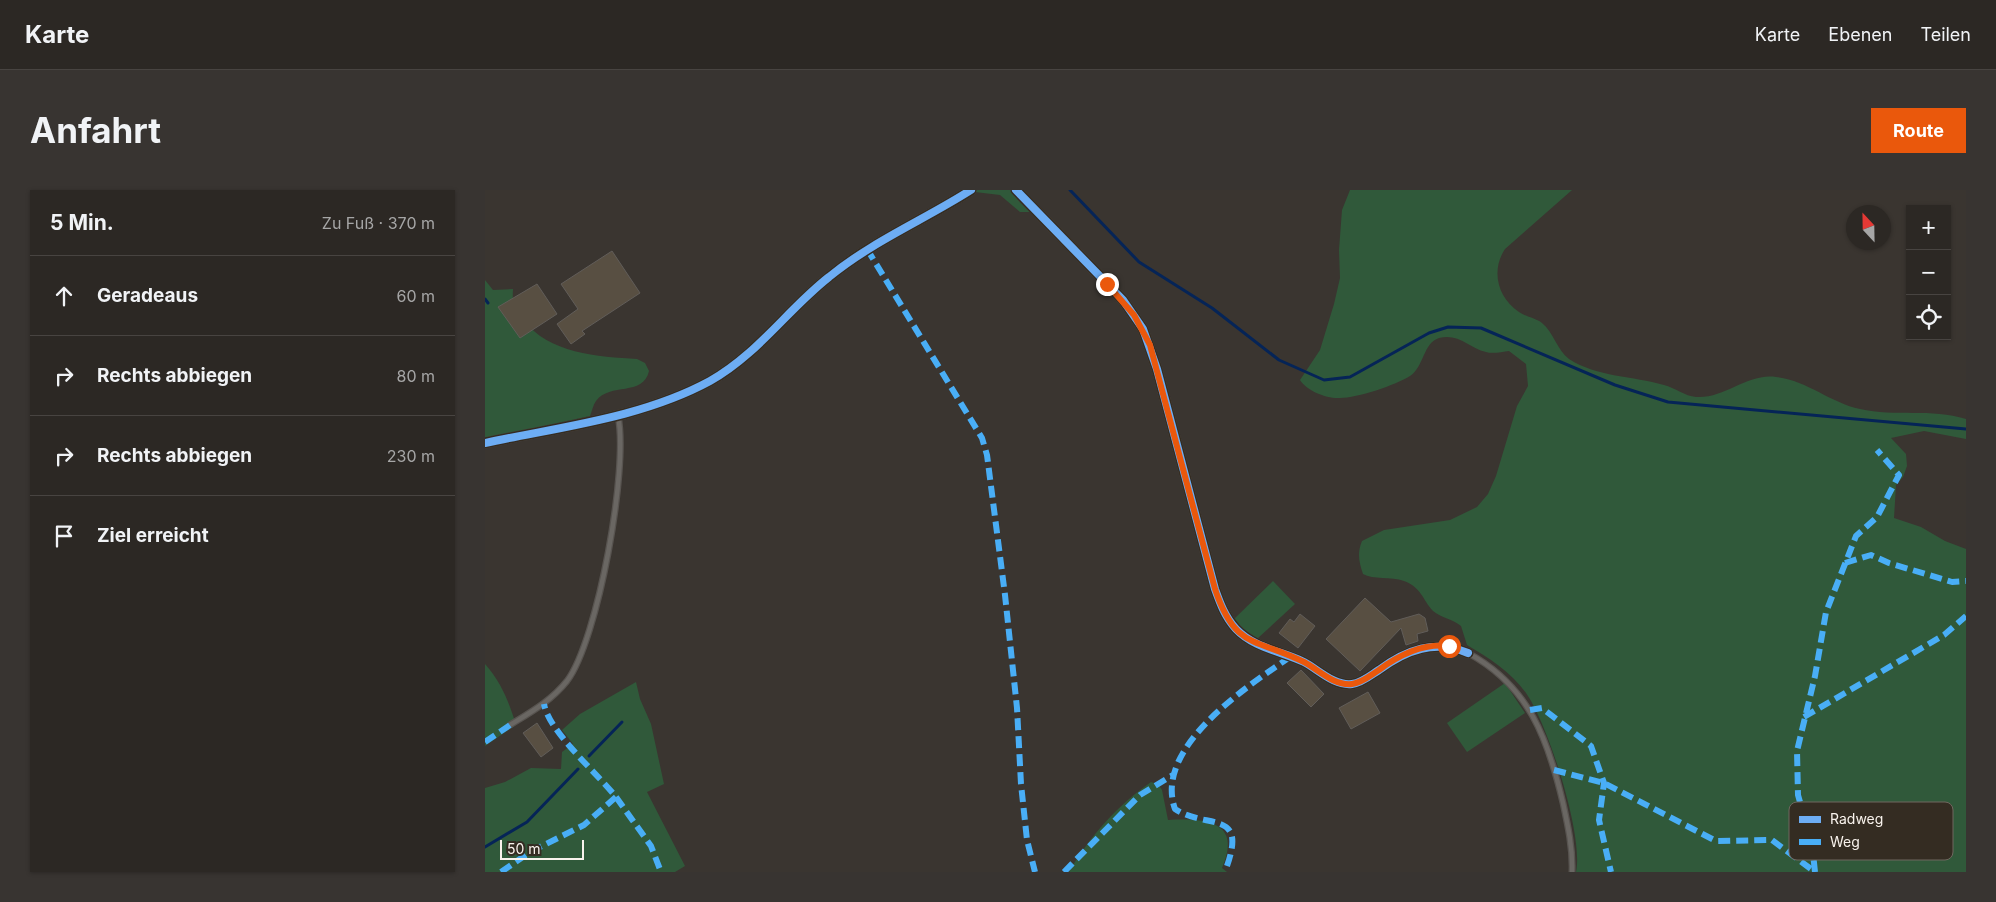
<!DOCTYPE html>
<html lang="de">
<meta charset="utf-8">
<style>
:root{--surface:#2c2824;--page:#383431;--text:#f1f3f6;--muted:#a6a6a6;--line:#484441;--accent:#ea580c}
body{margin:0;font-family:Inter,sans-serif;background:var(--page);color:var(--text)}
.controls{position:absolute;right:15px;top:15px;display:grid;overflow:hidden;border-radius:0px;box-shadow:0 1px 4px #0004}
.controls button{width:45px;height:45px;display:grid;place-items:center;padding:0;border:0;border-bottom:1px solid var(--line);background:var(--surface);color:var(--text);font:25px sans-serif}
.compass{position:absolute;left:1361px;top:15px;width:45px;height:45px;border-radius:50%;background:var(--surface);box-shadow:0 1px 4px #0004;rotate:338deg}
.scale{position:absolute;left:15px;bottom:12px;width:84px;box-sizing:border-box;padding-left:5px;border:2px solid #f8f2ec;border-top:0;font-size:14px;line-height:18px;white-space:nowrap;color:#f8f2ec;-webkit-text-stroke:4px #342c22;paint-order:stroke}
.stop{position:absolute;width:15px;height:15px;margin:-11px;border:4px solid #ea580c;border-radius:50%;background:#fff}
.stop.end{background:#ea580c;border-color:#fff;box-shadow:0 1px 5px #0008}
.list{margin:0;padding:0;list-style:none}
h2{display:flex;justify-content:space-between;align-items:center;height:65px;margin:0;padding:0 20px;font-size:21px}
h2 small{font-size:16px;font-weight:400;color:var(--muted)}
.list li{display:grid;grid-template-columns:32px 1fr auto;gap:15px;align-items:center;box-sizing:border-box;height:80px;padding:0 20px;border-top:1px solid var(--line)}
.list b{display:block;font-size:19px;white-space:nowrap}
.list em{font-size:16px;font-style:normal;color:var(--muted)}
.icon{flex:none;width:28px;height:28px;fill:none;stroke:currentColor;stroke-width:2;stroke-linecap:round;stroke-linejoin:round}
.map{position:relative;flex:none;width:1481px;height:682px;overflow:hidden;border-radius:0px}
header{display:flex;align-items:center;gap:30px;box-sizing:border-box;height:70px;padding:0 25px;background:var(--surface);border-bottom:1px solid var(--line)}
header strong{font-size:24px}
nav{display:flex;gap:28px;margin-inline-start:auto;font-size:18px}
.intro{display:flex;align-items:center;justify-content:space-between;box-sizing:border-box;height:120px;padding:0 30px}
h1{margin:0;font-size:35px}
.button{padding:12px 22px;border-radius:0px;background:var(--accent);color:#fff;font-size:18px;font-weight:700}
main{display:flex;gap:30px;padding:0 30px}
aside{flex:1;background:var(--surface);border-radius:0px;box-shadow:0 1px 4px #0004}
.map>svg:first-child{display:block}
</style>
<header>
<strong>Karte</strong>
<nav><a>Karte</a><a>Ebenen</a><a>Teilen</a></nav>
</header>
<div class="intro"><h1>Anfahrt</h1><a class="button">Route</a></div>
<main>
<aside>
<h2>5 Min.<small>Zu Fuß · 370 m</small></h2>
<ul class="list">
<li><svg class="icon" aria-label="ahead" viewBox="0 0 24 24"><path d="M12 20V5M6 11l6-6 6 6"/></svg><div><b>Geradeaus</b></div><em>60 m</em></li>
<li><svg class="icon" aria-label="right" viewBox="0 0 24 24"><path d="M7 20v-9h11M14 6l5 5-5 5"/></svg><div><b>Rechts abbiegen</b></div><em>80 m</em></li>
<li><svg class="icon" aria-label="right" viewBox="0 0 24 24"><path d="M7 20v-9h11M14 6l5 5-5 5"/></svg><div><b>Rechts abbiegen</b></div><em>230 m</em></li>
<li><svg class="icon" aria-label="arrive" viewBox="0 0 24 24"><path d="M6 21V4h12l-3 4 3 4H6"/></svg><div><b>Ziel erreicht</b></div></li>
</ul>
</aside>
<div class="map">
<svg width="1481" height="682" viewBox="0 0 1481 682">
<rect width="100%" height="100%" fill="#3a3530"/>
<g fill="#30593a">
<path d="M492,0H526L548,22H535L515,5L490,2Z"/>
<path d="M865,0H1087L1020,59C1006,80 1012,107 1034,122C1041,127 1051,128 1057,133C1069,143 1072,160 1084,169C1112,187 1148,186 1179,195C1190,198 1200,206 1211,207C1240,209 1262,183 1291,187C1321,190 1346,213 1375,219C1410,227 1446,218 1481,229V249L1439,241L1406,248L1421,264L1422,276L1418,287L1411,295L1409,328L1436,337L1460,351L1481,359V682H1091C1099,646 1063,534 1041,503C1026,482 1004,468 982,455L976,436C968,429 956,428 948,421C937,409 937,398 919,391C906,386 888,390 878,384C874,372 872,363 877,351L899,340L965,330L992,317L1003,304L1011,286L1032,216L1043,196L1041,174L1024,161C1017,162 1007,164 1001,162C984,158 974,143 954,148C938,153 939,177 925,186C911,195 872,208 855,208C842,209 822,201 815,190L835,160L849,114L855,88L854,60L857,20Z"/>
<path d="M0,90L8,100L28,99C27,116 29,118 39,130C62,163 114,167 152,169L160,173L164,181C158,207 125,192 111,211C108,215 107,221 105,226L0,249Z"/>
<path d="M788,391L810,414L772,449L747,431Z"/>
<path d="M0,474C16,492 24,512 31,535L0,556Z"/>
<path d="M151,492L155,509L166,534L179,594L162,602L200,676L190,682H0V598L20,592L46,578L76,579L77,562L88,554L77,540L95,524Z"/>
<path d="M1020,493L1040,523L982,562L962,533Z"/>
<path d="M666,592L673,594L677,600L683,630C720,628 758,631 737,678L742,682H584C604,647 633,615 666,592Z"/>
</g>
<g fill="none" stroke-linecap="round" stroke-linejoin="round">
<g stroke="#052457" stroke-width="3">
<path d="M585,0L654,72L727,118L794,170L839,190L865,187L944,143L963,137L996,138L1130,195L1183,212L1481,239"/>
<path d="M0,109L3,113"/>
<path d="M104,566L137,532"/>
<path d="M0,657L42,632L93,579"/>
</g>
</g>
<g fill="#584f42" stroke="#615d59">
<path d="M127,61L155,103L97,141L100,144L86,154L72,134L93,119L76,94Z"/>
<path d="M52,94L72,124L35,148L13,117Z"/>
<path d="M880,408L906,432L934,424L940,428L943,441L932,444L933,451L921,455L916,438L875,481L841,449Z"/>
<path d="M815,424L830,436L813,458L794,443L805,429L809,432Z"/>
<path d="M816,480L839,504L826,517L802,493Z"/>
<path d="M883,502L895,523L866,539L854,518Z"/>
<path d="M52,533L68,558L56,567L38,543Z"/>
</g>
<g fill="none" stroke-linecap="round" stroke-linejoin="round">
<g stroke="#585450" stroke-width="7">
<g id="lane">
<path d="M983,463C1044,496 1063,549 1078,613C1083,636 1088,659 1087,682"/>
<path d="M25,535C46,522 66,511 82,491C113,450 144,277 133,226"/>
</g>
</g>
<g stroke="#585450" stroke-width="11">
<g id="street">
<path d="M531,0L638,110L658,139L672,179L730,399C735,413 740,427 751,439C769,458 796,461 819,472C834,480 849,496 867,494C877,493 886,485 894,480C921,460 950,449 983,463"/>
<path d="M0,253C74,237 157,228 225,191C272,165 303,119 344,87C388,51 439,30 486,0"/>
</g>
</g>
<use href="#lane" stroke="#6a6763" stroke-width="4.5"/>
<use href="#street" stroke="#6a6763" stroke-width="9"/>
<g stroke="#49aef6" stroke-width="6" stroke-dasharray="12 6" stroke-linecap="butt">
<path d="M382,59L497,248L502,265L520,405L532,518L536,594L542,650L550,682"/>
<path d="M1360,373L1386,365L1404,373L1467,392L1481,391"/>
<path d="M1045,520L1057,518L1106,556L1119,593L1114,630L1126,682"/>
<path d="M1319,527L1459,445L1481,426"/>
<path d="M0,552L25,535"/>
<path d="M1069,580L1119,593L1231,651L1287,650L1330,682"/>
<path d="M131,607L166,656L176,682"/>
<path d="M742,676C762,619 722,640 690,619C668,557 763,496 805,467"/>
<path d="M16,682L45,662L99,635L131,607C113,584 64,542 59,514"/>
<path d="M579,682L655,605L688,585"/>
<path d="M1330,682L1327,654L1313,605L1312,561L1330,486L1341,422L1371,346L1392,327L1414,285L1392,260"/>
</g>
<g stroke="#342c22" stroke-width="11">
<g id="cycleway">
<path d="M531,0L638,110L658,139L672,179L730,399C735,413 740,427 751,439C769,458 796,461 819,472C834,480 849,496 867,494C877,493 886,485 894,480C921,460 950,449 983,463"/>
<path d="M0,253C74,237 157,228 225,191C272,165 303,119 344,87C388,51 439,30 486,0"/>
</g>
</g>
<use href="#cycleway" stroke="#6dadf4" stroke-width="8"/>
</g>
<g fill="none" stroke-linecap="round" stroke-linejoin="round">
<path stroke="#ea580c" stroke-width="6" d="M622,94L649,125L665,155L730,399C750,459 770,448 819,472C834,480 849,496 867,494C877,493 886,485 894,480C914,465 938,453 964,456"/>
</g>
<rect x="1304" y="612" width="164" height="58" rx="8" fill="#342c22" stroke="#6f675f" stroke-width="1"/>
<rect x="1314" y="626" width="22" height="7" fill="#6dadf4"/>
<rect x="1314" y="649" width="22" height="6" fill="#49aef6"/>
<g font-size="14" fill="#f8f2ec">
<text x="1345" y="634">Radweg</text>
<text x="1345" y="657">Weg</text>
</g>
</svg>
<div class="controls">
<button>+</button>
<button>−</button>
<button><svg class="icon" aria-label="locate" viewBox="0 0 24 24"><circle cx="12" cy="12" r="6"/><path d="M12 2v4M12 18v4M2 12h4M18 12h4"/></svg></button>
</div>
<svg class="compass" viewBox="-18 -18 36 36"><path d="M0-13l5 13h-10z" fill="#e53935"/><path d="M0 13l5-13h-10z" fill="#a6a6a6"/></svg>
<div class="scale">50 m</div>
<div class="stop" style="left:964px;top:456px"></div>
<div class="stop end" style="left:622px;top:94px"></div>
</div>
</main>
